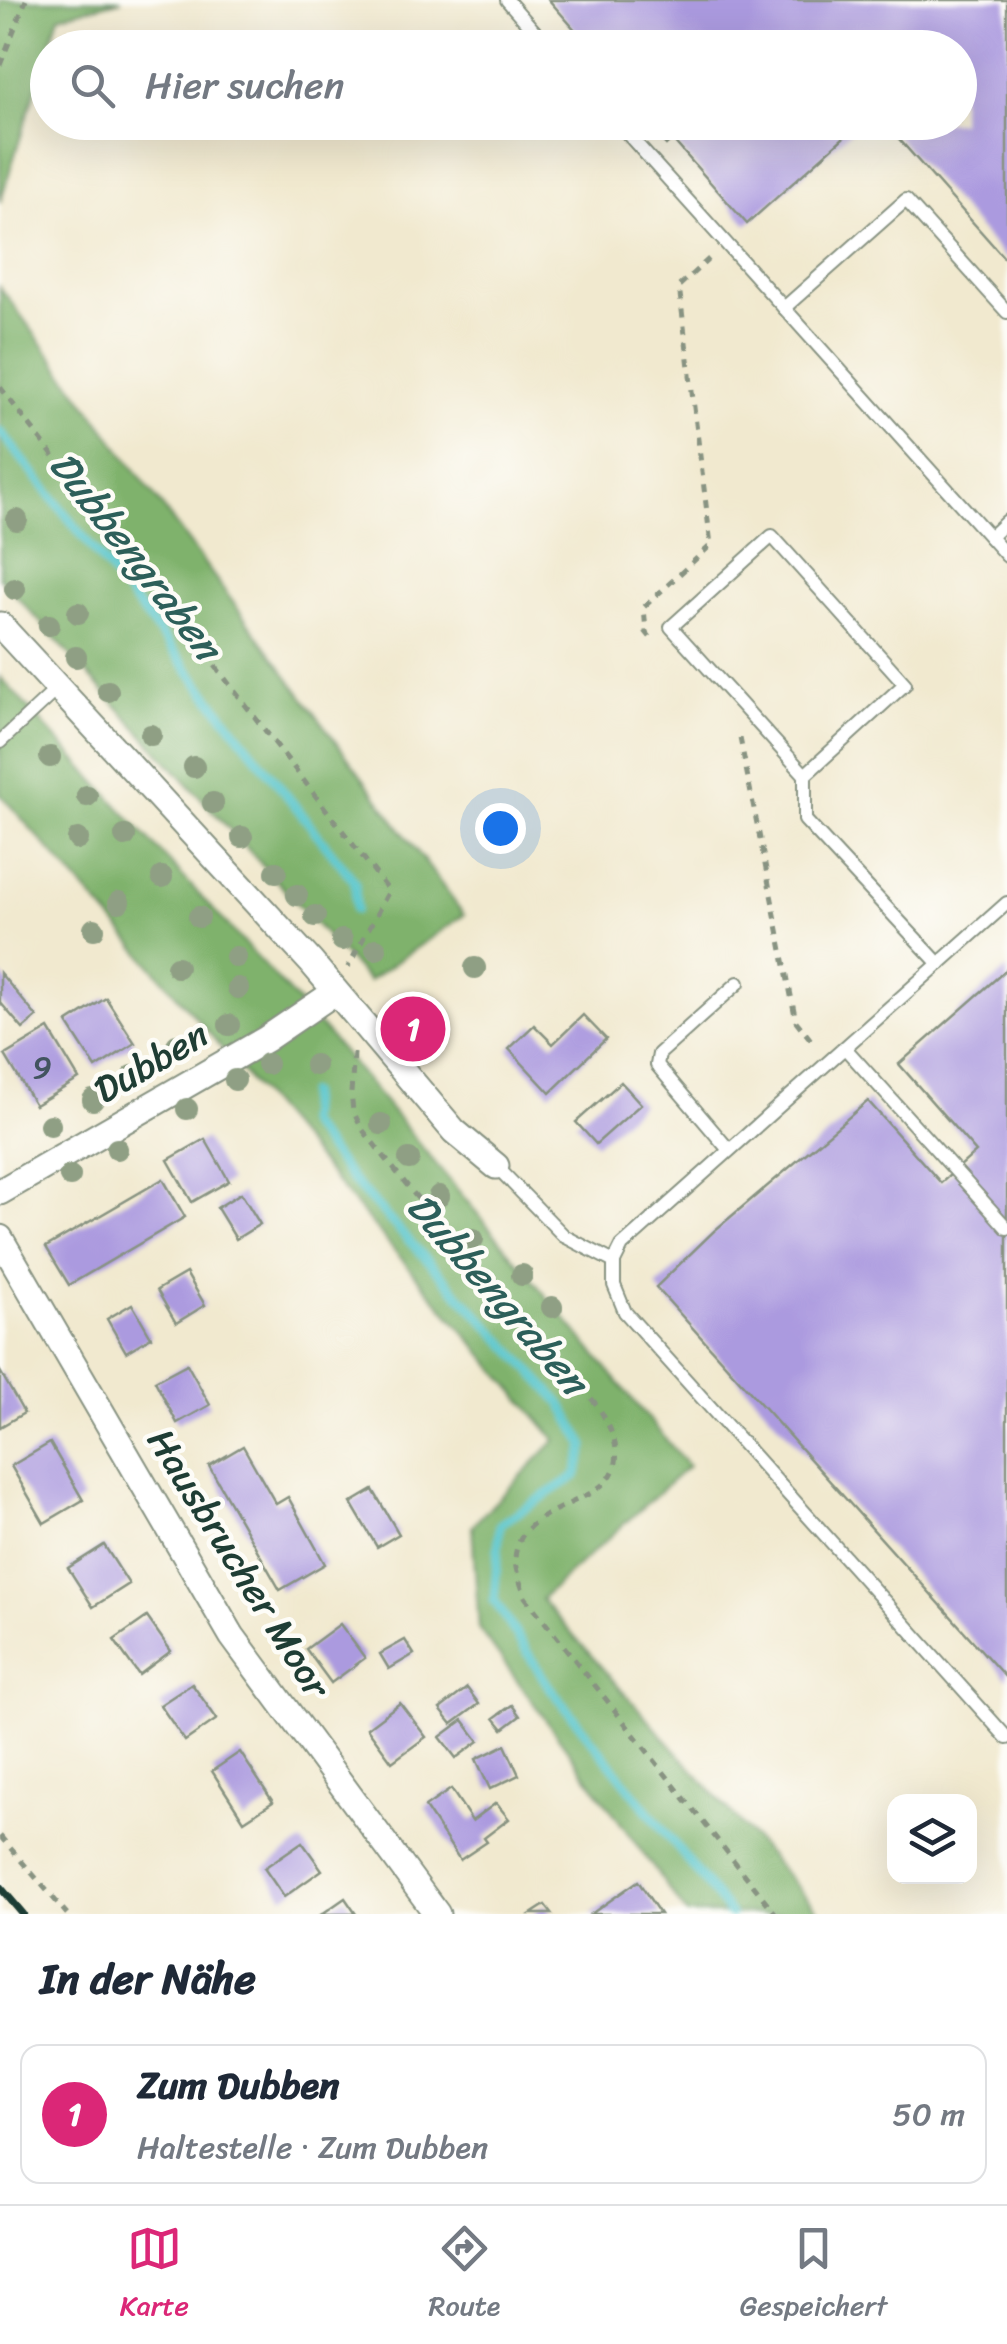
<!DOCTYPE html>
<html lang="de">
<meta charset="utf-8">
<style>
:root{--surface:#fff;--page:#f2f2f3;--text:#1f2937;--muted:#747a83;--line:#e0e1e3;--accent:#db2777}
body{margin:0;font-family:Sriracha,sans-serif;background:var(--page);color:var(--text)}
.controls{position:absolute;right:30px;bottom:30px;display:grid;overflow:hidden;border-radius:20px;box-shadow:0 10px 40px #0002}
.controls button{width:90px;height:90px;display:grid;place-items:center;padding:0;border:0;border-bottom:2px solid var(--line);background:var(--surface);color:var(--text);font:50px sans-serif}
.you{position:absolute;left:500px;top:828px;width:35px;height:35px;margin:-25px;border:8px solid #fff;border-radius:50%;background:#1a73e8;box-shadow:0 0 0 15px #1a73e833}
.badge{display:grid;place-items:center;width:65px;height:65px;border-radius:50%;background:var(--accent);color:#fff;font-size:32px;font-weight:700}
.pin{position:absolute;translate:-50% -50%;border:5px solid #fff;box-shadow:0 2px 10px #0006}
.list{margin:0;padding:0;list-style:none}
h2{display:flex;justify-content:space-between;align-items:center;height:130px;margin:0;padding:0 40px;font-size:42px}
h2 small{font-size:32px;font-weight:400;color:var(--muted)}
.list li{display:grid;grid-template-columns:65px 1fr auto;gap:30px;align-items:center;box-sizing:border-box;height:140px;margin:0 20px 20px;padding:0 20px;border:2px solid var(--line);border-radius:20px}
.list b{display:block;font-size:38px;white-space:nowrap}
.list p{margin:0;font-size:32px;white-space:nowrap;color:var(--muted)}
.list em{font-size:32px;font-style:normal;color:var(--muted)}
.icon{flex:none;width:55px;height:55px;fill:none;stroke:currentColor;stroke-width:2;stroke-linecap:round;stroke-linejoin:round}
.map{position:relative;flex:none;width:1007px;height:1914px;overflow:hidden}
.search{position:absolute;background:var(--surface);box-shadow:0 10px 40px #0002;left:30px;right:30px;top:30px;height:110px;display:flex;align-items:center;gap:25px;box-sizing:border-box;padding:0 35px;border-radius:55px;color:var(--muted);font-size:38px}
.sheet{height:290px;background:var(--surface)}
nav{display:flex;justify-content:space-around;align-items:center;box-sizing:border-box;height:140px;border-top:2px solid var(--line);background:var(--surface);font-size:28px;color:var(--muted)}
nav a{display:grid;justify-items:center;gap:5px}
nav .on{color:var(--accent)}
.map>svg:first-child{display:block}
</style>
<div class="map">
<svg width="1007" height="1914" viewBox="0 0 1007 1914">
<rect width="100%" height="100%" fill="#fdfcf7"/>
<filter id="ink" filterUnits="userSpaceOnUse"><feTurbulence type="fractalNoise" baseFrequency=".01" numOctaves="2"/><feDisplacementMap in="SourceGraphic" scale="20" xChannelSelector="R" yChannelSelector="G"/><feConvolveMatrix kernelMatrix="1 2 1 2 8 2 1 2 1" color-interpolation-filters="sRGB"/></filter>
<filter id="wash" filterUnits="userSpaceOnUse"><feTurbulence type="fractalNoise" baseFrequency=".0048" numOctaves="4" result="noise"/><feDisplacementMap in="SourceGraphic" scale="40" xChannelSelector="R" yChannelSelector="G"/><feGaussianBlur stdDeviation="2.25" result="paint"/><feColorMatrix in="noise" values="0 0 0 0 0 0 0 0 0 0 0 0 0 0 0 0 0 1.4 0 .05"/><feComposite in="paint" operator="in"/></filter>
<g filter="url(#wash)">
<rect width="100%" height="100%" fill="#f1e9cf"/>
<g fill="#7fb26c" stroke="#4f7850" stroke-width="2.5">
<path d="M0,0H122L59,16L0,202Z"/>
<path d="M0,287L464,915L368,981L0,578Z"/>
<path d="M0,677L330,1037L688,1466L541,1599L821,1914H687L479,1628L472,1526L556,1440L127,937L0,794Z"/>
</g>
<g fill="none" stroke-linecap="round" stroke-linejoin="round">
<g stroke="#57c5cb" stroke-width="9">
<path d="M0,431L355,882L356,910"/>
<path d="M309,1093L307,1123L352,1180L561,1403L585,1446L576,1476L500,1524L494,1600L548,1685L730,1914"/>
</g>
</g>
<g id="blocks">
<g fill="#ab9adf">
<path d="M549,0H1007V261L884,122H960V48H591Z"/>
<path d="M658,122H861L747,224L672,139L666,145L656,134L663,128Z"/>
<path d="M1007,969V1679L656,1287L714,1231L868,1101L941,1183L976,1152L899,1064Z"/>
<path d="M0,973L37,1017L23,1029L0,1002Z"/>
<path d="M106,998L135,1043L96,1068L67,1023Z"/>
<path d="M583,1015L606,1039L550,1093L509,1049L534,1025L553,1044Z"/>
<path d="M49,1029L79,1079L35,1105L5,1055Z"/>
<path d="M621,1082L641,1104L596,1144L576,1122Z"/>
<path d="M205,1139L229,1181L192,1202L168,1160Z"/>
<path d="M163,1179L185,1217L69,1285L46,1247Z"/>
<path d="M241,1193L260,1224L236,1239L217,1208Z"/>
<path d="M186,1273L205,1305L176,1323L157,1290Z"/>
<path d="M132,1304L151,1337L126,1352L107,1319Z"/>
<path d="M187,1364L210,1405L177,1423L155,1381Z"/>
<path d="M0,1371L24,1413L0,1427Z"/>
<path d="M50,1443L83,1500L44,1523L11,1466Z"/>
<path d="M243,1446L276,1504L288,1497L325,1564L280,1590L209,1466Z"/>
<path d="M373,1490L399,1534L377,1547L351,1503Z"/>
<path d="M104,1545L129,1584L93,1607L68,1568Z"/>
<path d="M147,1617L171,1651L139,1675L114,1640Z"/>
<path d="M340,1624L365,1658L331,1683L306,1649Z"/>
<path d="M405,1640L414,1654L389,1669L380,1654Z"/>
<path d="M192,1684L217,1719L185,1741L160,1705Z"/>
<path d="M467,1688L479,1704L452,1724L440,1709Z"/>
<path d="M400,1703L426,1737L392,1762L367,1728Z"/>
<path d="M512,1705L520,1716L503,1729L494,1718Z"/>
<path d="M463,1720L479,1741L456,1758L440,1737Z"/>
<path d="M505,1745L519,1775L490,1789L476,1759Z"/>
<path d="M240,1752L273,1802L244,1821L212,1771Z"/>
<path d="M451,1789L472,1821L496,1803L509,1819L484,1838L487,1842L460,1860L425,1807Z"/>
<path d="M302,1842L322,1870L284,1897L264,1868Z"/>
<path d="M638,1881L660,1914H591Z"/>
<path d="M345,1898L356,1914H322Z"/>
<path d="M545,1905L552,1914H531Z"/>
</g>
</g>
</g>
<g filter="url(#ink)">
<use href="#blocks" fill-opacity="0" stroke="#889382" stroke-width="2.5"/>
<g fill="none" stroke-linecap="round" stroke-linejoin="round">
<g stroke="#889382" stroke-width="16">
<g id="service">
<path d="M507,0L549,48"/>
<path d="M617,122L1007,556"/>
<path d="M784,308L906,200L1007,312"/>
<path d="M990,537L1007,521"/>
<path d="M0,742L58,688"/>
<path d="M805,775L905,684L772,536L671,627L805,775V820L939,964"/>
<path d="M1007,903L622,1246L614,1262V1285L625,1312L1007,1738"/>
<path d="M845,1048L1007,1228"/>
<path d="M729,1150L657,1065L659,1054L738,983"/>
<path d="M496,1166L564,1236L614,1262"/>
</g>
</g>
<g stroke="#889382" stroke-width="29">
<g id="minor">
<path d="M0,625L311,962L454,1131L496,1166"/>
<path d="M0,1192L266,1039L335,992"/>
<path d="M0,1238L232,1636L437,1914"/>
</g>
</g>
<g stroke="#889382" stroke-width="5" stroke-dasharray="8 8" stroke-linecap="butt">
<path d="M0,65L26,0"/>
<path d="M0,387L389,891L348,967"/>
<path d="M650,637L646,632L644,607L711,545L679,286L712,256"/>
<path d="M740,738L796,1021L815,1045"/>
<path d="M354,1053L351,1093L353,1111L362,1129L414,1194L597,1405C669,1518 519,1484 515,1559C515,1571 522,1586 525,1597L776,1914"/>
<path d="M0,1836L67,1914"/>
</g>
<use href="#service" stroke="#fff" stroke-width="12"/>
<use href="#minor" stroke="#fff" stroke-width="25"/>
<path stroke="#1f3d34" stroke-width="8" d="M0,1887L23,1914"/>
</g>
<g fill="#8f9f84">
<circle cx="17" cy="520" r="11"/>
<circle cx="15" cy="589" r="11"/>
<circle cx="78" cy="613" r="11"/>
<circle cx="49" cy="625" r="11"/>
<circle cx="76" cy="657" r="11"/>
<circle cx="108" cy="691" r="11"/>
<circle cx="151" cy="735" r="11"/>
<circle cx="50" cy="757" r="11"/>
<circle cx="194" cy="767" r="11"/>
<circle cx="87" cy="796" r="11"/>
<circle cx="213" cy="803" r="11"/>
<circle cx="125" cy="836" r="11"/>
<circle cx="242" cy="837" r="11"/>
<circle cx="78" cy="839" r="11"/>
<circle cx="276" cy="872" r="11"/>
<circle cx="162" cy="877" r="11"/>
<circle cx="297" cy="895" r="11"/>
<circle cx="119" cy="902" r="11"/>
<circle cx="315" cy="916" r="11"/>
<circle cx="199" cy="917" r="11"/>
<circle cx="94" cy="929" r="11"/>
<circle cx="342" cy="940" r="11"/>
<circle cx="376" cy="949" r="11"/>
<circle cx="236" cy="957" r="11"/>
<circle cx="177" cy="967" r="11"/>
<circle cx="475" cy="968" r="11"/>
<circle cx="238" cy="988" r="11"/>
<circle cx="416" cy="1013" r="11"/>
<circle cx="229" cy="1025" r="11"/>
<circle cx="177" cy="1045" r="11"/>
<circle cx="267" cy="1064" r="11"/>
<circle cx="315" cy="1065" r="11"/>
<circle cx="133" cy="1076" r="11"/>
<circle cx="235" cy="1080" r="11"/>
<circle cx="93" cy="1100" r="11"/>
<circle cx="187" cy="1109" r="11"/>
<circle cx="381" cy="1124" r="11"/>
<circle cx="50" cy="1125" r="11"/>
<circle cx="117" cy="1149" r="11"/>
<circle cx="409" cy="1159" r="11"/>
<circle cx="70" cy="1176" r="11"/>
<circle cx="439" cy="1196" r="11"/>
<circle cx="473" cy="1239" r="11"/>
<circle cx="522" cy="1275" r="11"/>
<circle cx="552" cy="1307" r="11"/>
</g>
</g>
<g text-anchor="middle" stroke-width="9" stroke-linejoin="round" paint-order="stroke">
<g font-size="32" fill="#42545f">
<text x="42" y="1078">9</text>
</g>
<g font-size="38" fill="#1f3d34" stroke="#fdfcf7">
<text transform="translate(151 1062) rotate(-30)" y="13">Dubben</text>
<text transform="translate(239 1563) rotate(58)" y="13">Hausbrucher Moor</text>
</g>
<g font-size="40" font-style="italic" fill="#2d5f5a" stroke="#fdfcf7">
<text transform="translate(136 555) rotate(52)" y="14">Dubbengraben</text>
<text transform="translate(498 1293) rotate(49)" y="14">Dubbengraben</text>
</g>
</g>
</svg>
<div class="controls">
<button><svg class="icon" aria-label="layers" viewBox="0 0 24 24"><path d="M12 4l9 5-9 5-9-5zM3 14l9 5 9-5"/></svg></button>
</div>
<div class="you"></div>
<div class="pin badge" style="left:413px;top:1029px">1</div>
<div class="search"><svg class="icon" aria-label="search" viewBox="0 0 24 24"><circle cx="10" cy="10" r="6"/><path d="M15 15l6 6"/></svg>Hier suchen</div>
</div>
<section class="sheet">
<h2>In der Nähe<small></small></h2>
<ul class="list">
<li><span class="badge">1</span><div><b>Zum Dubben</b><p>Haltestelle · Zum Dubben</p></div><em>50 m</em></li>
</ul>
</section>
<nav>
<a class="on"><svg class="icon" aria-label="map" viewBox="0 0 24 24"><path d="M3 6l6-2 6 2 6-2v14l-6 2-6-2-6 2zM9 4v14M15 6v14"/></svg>Karte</a>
<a><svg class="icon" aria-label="directions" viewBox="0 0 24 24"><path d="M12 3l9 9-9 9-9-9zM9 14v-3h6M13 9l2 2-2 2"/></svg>Route</a>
<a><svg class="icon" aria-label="saved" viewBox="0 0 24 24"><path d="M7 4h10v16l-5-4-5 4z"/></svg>Gespeichert</a>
</nav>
